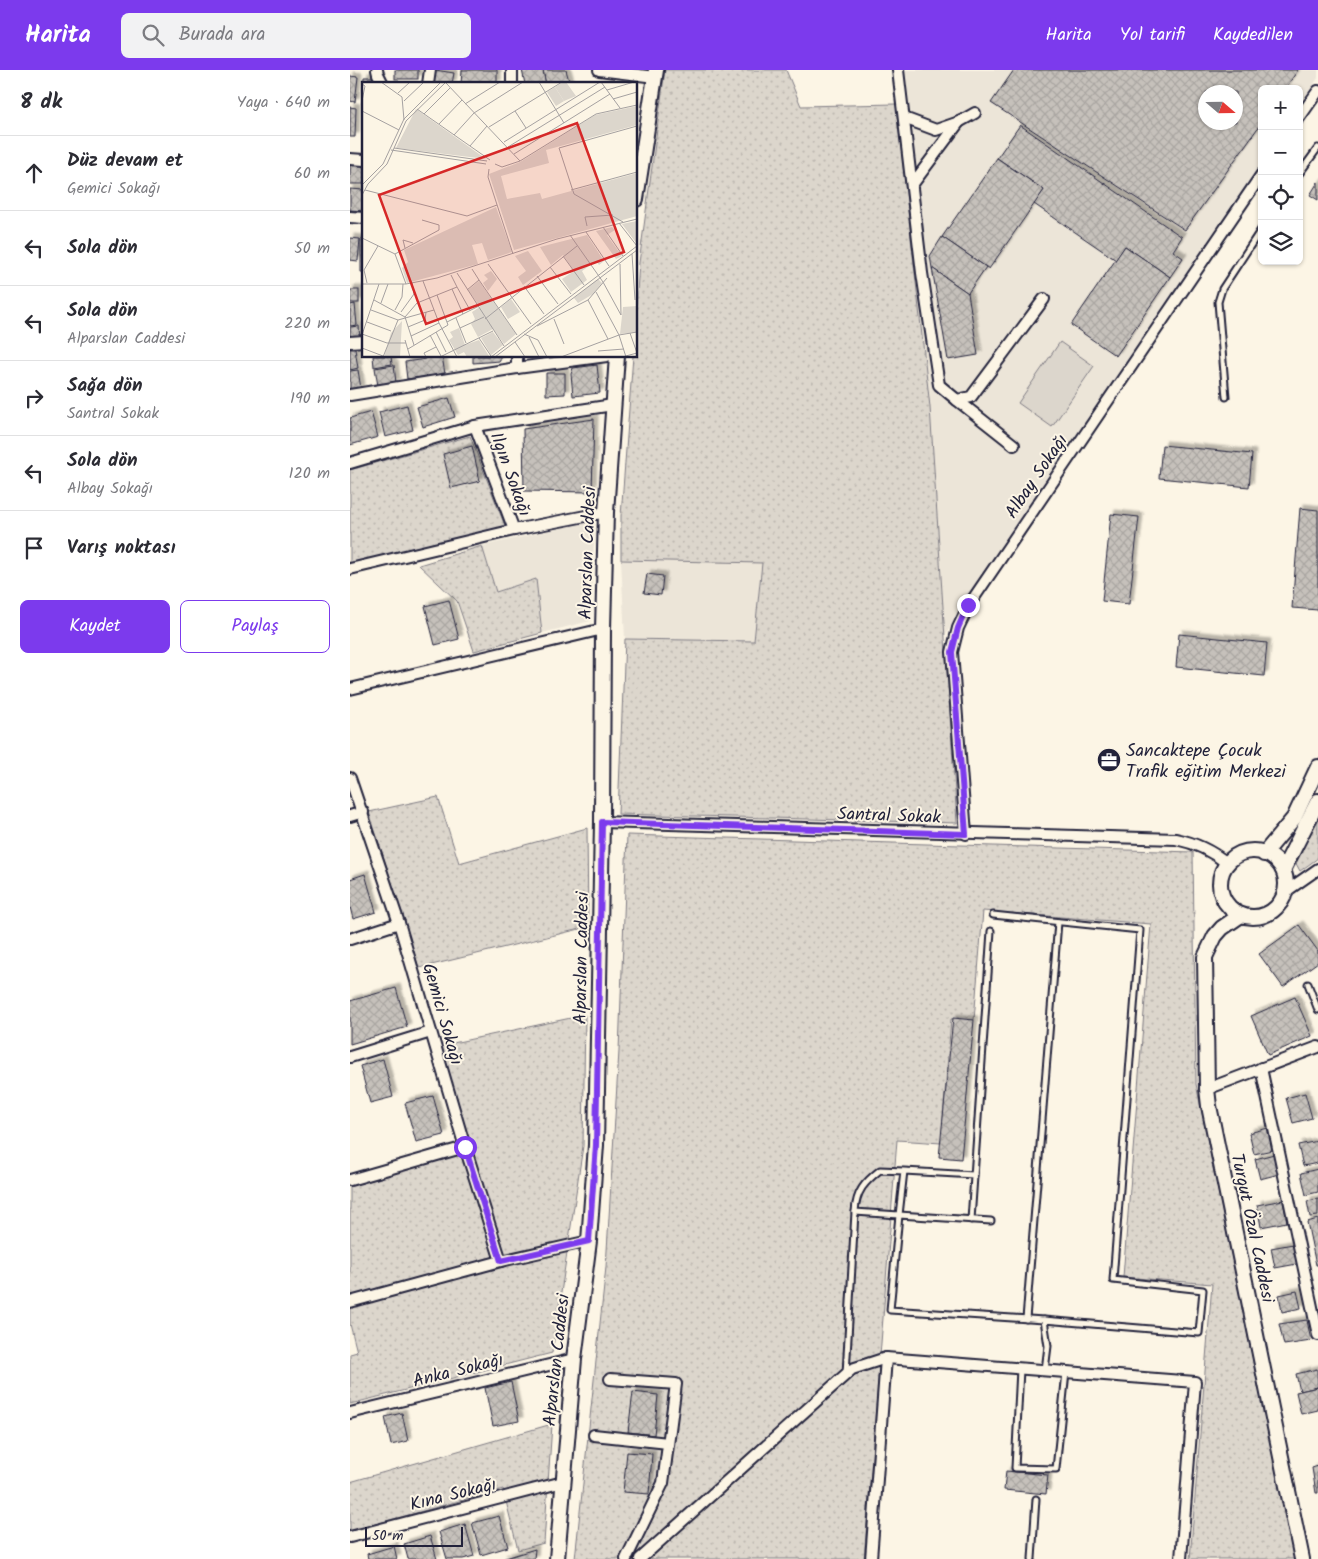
<!DOCTYPE html>
<html lang="tr">
<meta charset="utf-8">
<style>
:root{--surface:#fff;--page:#f2f2f3;--text:#2b2b33;--muted:#7c7c81;--line:#e1e1e2;--accent:#7c3aed}
body{margin:0;font-family:Kalam,sans-serif;background:var(--page);color:var(--text)}
.controls{position:absolute;right:15px;top:15px;display:grid;overflow:hidden;border-radius:8px;box-shadow:0 1px 4px #0004}
.controls button{width:45px;height:45px;display:grid;place-items:center;padding:0;border:0;border-bottom:1px solid var(--line);background:var(--surface);color:var(--text);font:25px sans-serif}
.compass{position:absolute;left:848px;top:15px;width:45px;height:45px;border-radius:50%;background:var(--surface);box-shadow:0 1px 4px #0004;rotate:110deg}
.scale{position:absolute;left:15px;bottom:12px;width:98px;box-sizing:border-box;padding-left:5px;border:2px solid #22223b;border-top:0;font-size:14px;line-height:18px;white-space:nowrap;color:#22223b;-webkit-text-stroke:4px #fcf5e5;paint-order:stroke}
.stop{position:absolute;width:15px;height:15px;margin:-11px;border:4px solid #7c3aed;border-radius:50%;background:#fff}
.stop.end{background:#7c3aed;border-color:#fff;box-shadow:0 1px 5px #0008}
.list{margin:0;padding:0;list-style:none}
h2{display:flex;justify-content:space-between;align-items:center;height:65px;margin:0;padding:0 20px;font-size:21px}
h2 small{font-size:16px;font-weight:400;color:var(--muted)}
.list li{display:grid;grid-template-columns:32px 1fr auto;gap:15px;align-items:center;box-sizing:border-box;height:75px;padding:0 20px;border-top:1px solid var(--line)}
.list b{display:block;font-size:19px;white-space:nowrap}
.list p{margin:0;font-size:16px;white-space:nowrap;color:var(--muted)}
.list em{font-size:16px;font-style:normal;color:var(--muted)}
.actions{display:flex;gap:10px;padding:15px 20px}
.actions a{flex:1;padding:11px 0;border:1px solid var(--accent);border-radius:8px;text-align:center;font-size:18px;color:var(--accent)}
.actions .main{background:var(--accent);color:#fff}
.icon{flex:none;width:28px;height:28px;fill:none;stroke:currentColor;stroke-width:2;stroke-linecap:round;stroke-linejoin:round}
.map{position:relative;flex:none;width:968px;height:1489px;overflow:hidden}
header{display:flex;align-items:center;gap:30px;box-sizing:border-box;height:70px;padding:0 25px;background:var(--accent);color:#fff}
header strong{font-size:24px}
nav{display:flex;gap:28px;margin-inline-start:auto;font-size:18px}
.search{width:350px;height:45px;background:var(--page);display:flex;align-items:center;gap:12px;box-sizing:border-box;padding:0 18px;border-radius:8px;color:var(--muted);font-size:19px}
main{display:flex}
aside{flex:1;background:var(--surface)}
.map>svg:first-child{display:block}
</style>
<header>
<strong>Harita</strong>
<div class="search"><svg class="icon" aria-label="search" viewBox="0 0 24 24"><circle cx="10" cy="10" r="6"/><path d="M15 15l6 6"/></svg>Burada ara</div>
<nav><a>Harita</a><a>Yol tarifi</a><a>Kaydedilen</a></nav>
</header>
<main>
<aside>
<h2>8 dk<small>Yaya · 640 m</small></h2>
<ul class="list">
<li><svg class="icon" aria-label="ahead" viewBox="0 0 24 24"><path d="M12 20V5M6 11l6-6 6 6"/></svg><div><b>Düz devam et</b><p>Gemici Sokağı</p></div><em>60 m</em></li>
<li><svg class="icon" aria-label="left" viewBox="0 0 24 24"><path d="M17 20v-9H6M10 6l-5 5 5 5"/></svg><div><b>Sola dön</b></div><em>50 m</em></li>
<li><svg class="icon" aria-label="left" viewBox="0 0 24 24"><path d="M17 20v-9H6M10 6l-5 5 5 5"/></svg><div><b>Sola dön</b><p>Alparslan Caddesi</p></div><em>220 m</em></li>
<li><svg class="icon" aria-label="right" viewBox="0 0 24 24"><path d="M7 20v-9h11M14 6l5 5-5 5"/></svg><div><b>Sağa dön</b><p>Santral Sokak</p></div><em>190 m</em></li>
<li><svg class="icon" aria-label="left" viewBox="0 0 24 24"><path d="M17 20v-9H6M10 6l-5 5 5 5"/></svg><div><b>Sola dön</b><p>Albay Sokağı</p></div><em>120 m</em></li>
<li><svg class="icon" aria-label="arrive" viewBox="0 0 24 24"><path d="M6 21V4h12l-3 4 3 4H6"/></svg><div><b>Varış noktası</b></div></li>
</ul>
<div class="actions"><a class="main">Kaydet</a><a>Paylaş</a></div>
</aside>
<div class="map">
<svg width="968" height="1489" viewBox="0 0 968 1489">
<defs>
<pattern id="grass-dots" width="8" height="8" patternUnits="userSpaceOnUse" patternTransform="scale(1.25)"><rect width="8" height="8" fill="#dcd6cc"/><path d="M2 2h.1M6 6h.1" fill="none" stroke="#bcb7b0" stroke-width="1.8" stroke-linecap="round"/></pattern>
<pattern id="building-cross-hatch" width="8" height="8" patternUnits="userSpaceOnUse" patternTransform="scale(1.25)"><rect width="8" height="8" fill="#c6c1bb"/><path d="M0 0l8 8M0 8l8-8" fill="none" stroke="#aaa6a2"/></pattern>
<filter id="shadow"><feDropShadow dx="4" dy="-4" stdDeviation="1" flood-color="#0004"/></filter>
</defs>
<rect width="100%" height="100%" fill="#fcf5e5"/>
<filter id="ink" filterUnits="userSpaceOnUse"><feTurbulence type="fractalNoise" baseFrequency=".02" numOctaves="2"/><feDisplacementMap in="SourceGraphic" scale="10" xChannelSelector="R" yChannelSelector="G"/><feConvolveMatrix kernelMatrix="1 2 1 2 8 2 1 2 1" color-interpolation-filters="sRGB"/></filter>
<g filter="url(#ink)">
<g fill="#ece5d8" fill-rule="evenodd">
<path d="M551,0H968V8L949,36V19H912V92L595,565L580,337L546,34ZM856,22H886V52H856Z"/>
<path d="M245,450L240,551L192,563L186,509L146,522L132,476Z"/>
<path d="M271,490L412,492L404,571L275,569Z"/>
</g>
<g fill="url(#grass-dots)" stroke="#7f7c84">
<path d="M315,0H436L451,36L546,34L580,337L607,753L268,744L275,569L404,571L412,493L271,490V446L283,286H286V236L289,193Z"/>
<path d="M120,366L155,456L0,496V400Z"/>
<path d="M132,476L146,522L186,509L192,563L124,581L107,531L69,495Z"/>
<path d="M88,727L109,793L237,758L238,857L69,898L19,742Z"/>
<path d="M968,741V788L950,801L943,788Z"/>
<path d="M277,765L843,782L846,1014L944,1489H840L862,1214L773,1207L801,854L633,841L624,950L601,949L591,1073L547,1070L514,1489H225L256,1197L269,981Z"/>
<path d="M235,945L233,1076L202,1283L0,1334V1284L7,1282L0,1254V1116L122,1080L89,976Z"/>
<path d="M202,1354L194,1473L168,1480L153,1419L0,1461V1412Z"/>
</g>
<path fill="#dcd6cc" stroke="#7f7c84" d="M710,272L744,296L702,357L668,333Z"/>
<g fill="url(#building-cross-hatch)" stroke="#22223b" fill-rule="evenodd" filter="url(#shadow)">
<rect x="45" y="0" width="23" height="9"/>
<path d="M85,0L104,3L102,14H82Z"/>
<path d="M112,0H147V14H111Z"/>
<path d="M172,0H193L196,14H175Z"/>
<path d="M193,0H216L220,14H196Z"/>
<path d="M664,0H948L935,19H912V52L835,160L641,33ZM856,22H886V52H856Z"/>
<path d="M0,6L8,7L5,32L0,31Z"/>
<path d="M14,7H23L27,14H14V35L12,34Z"/>
<path d="M0,37L6,38L5,67H0Z"/>
<path d="M670,55L832,167L823,181L833,188L820,207L775,176L766,190L684,134L694,120L647,88Z"/>
<path d="M647,88L694,120L639,199L592,167Z"/>
<path d="M14,91V114H0V93Z"/>
<path d="M968,112V130L960,125Z"/>
<path d="M0,119L14,120V141L0,140Z"/>
<path d="M592,167L636,197L618,223L582,198L580,186Z"/>
<path d="M0,168L10,169L8,191L0,190Z"/>
<path d="M14,168V202H11V169Z"/>
<path d="M775,176L820,207L766,286L721,255Z"/>
<path d="M582,198L618,223L628,285L598,290Z"/>
<rect x="0" y="220" width="9" height="13"/>
<path d="M5,234L7,255L0,256V235Z"/>
<path d="M9,256L10,269L0,270V257Z"/>
<path d="M0,279H5L8,298L0,300Z"/>
<path d="M23,286H41L42,294L24,297Z"/>
<path d="M75,286H92L95,304L57,309L55,292L76,289Z"/>
<path d="M123,286H150V291L123,293Z"/>
<path d="M44,295L46,313L28,316L25,298Z"/>
<path d="M247,295L250,323L223,326L221,304L223,298Z"/>
<path d="M8,300L11,319L0,321V301Z"/>
<path d="M196,303H215V324L196,325Z"/>
<path d="M99,328L105,347L73,357L67,337Z"/>
<path d="M57,335L63,360L35,367L29,342Z"/>
<path d="M21,342L28,367L0,375V348Z"/>
<path d="M244,349L242,422L174,421L173,359Z"/>
<path d="M812,375L902,384L899,417L809,408Z"/>
<path d="M122,376L130,411L101,418L93,384Z"/>
<path d="M950,438L968,440V540L942,538Z"/>
<path d="M761,444L789,447L779,534L752,531Z"/>
<path d="M297,504L313,506L311,525L294,523Z"/>
<path d="M99,530L109,569L85,575L75,536Z"/>
<path d="M829,564L917,573L914,606L826,597Z"/>
<path d="M15,804L26,842L3,849L0,837V809Z"/>
<path d="M949,855L968,881V892L933,917L909,884Z"/>
<path d="M46,918L57,957L0,974V931Z"/>
<path d="M945,927L962,966L918,985L901,946Z"/>
<path d="M603,948L624,950L611,1089L589,1087Z"/>
<path d="M33,989L43,1027L20,1033L10,996Z"/>
<path d="M955,1023L962,1048L943,1053L936,1028Z"/>
<path d="M83,1026L94,1065L66,1072L55,1033Z"/>
<path d="M922,1057L927,1079L904,1084L899,1063Z"/>
<path d="M968,1071V1093L953,1096L948,1075Z"/>
<path d="M928,1083L933,1103L910,1109L905,1089Z"/>
<path d="M968,1099V1122L956,1125L951,1103Z"/>
<path d="M968,1129V1146L960,1147L957,1131Z"/>
<path d="M933,1130L937,1152L911,1157L907,1135Z"/>
<path d="M968,1149V1195H966L957,1152Z"/>
<path d="M943,1174L947,1194L925,1198L921,1178Z"/>
<path d="M947,1221L951,1238L932,1242L929,1225Z"/>
<path d="M957,1250L961,1271L934,1275L929,1254Z"/>
<path d="M967,1299L968,1317L950,1321L946,1304Z"/>
<path d="M161,1312L169,1351L143,1356L135,1318Z"/>
<path d="M968,1317V1340L951,1344L946,1322Z"/>
<path d="M283,1322L308,1325L304,1365L278,1362Z"/>
<path d="M52,1343L58,1371L41,1375L35,1347Z"/>
<path d="M277,1382L302,1384L299,1424L273,1422Z"/>
<path d="M968,1396V1423H966L962,1398Z"/>
<path d="M656,1401L698,1405L696,1424L654,1420Z"/>
<path d="M149,1446L158,1477L131,1485L122,1453Z"/>
<path d="M115,1454L124,1486L113,1489H97L89,1462Z"/>
<path d="M80,1466L87,1489H58L54,1474Z"/>
<path d="M44,1476L47,1489H18L17,1484Z"/>
<path d="M185,1479L184,1489H152Z"/>
</g>
<g fill="none" stroke-linecap="round" stroke-linejoin="round">
<g stroke="#22223b" stroke-width="9">
<g id="lane">
<path d="M949,104L968,78"/>
<path d="M876,327L868,232L872,219L912,158"/>
<path d="M643,845L790,860L763,1210L853,1220L849,1263L694,1250L698,1276L695,1300"/>
<path d="M958,914L968,940"/>
<path d="M554,1101L530,1100C515,1112 506,1121 505,1142L549,1145L554,1101L624,1105"/>
<path d="M621,1150L641,861"/>
<path d="M641,1151L549,1145L540,1240L694,1250"/>
<path d="M676,1249L708,852"/>
<path d="M670,1299L665,1398L706,1399L716,1302"/>
<path d="M496,1304L505,1142"/>
<path d="M682,1489L686,1429"/>
</g>
</g>
<g stroke="#22223b" stroke-width="14">
<g id="street">
<path d="M27,0L28,4L33,14"/>
<path d="M162,0V14"/>
<path d="M249,0L305,7"/>
<path d="M548,0L572,203L589,315L607,330L621,327L694,229"/>
<path d="M78,14L80,0"/>
<path d="M554,48L586,60L609,52L562,115"/>
<path d="M949,48L968,21"/>
<path d="M609,52L625,43"/>
<path d="M0,89L14,90"/>
<path d="M0,147L14,148"/>
<path d="M0,272L14,271"/>
<path d="M167,286V298L257,286"/>
<path d="M0,325L167,298"/>
<path d="M607,330L664,375"/>
<path d="M125,356L164,460L256,442"/>
<path d="M0,393L125,356L263,335"/>
<path d="M0,499L164,460"/>
<path d="M0,619L253,559"/>
<path d="M0,708L49,853L115,1077L151,1191"/>
<path d="M0,746L13,742"/>
<path d="M252,752L826,769C846,773 862,781 878,794"/>
<path d="M616,764L602,582L608,558L619,535L912,104"/>
<path d="M935,822L968,799"/>
<path d="M0,869L49,853"/>
<path d="M0,987L81,962"/>
<path d="M911,998L968,1265"/>
<path d="M857,1019L968,977"/>
<path d="M0,1110L115,1077"/>
<path d="M0,1232L151,1191L239,1171"/>
<path d="M260,1309L326,1314L313,1413L276,1489"/>
<path d="M0,1343L224,1289"/>
<path d="M244,1365L318,1373"/>
<path d="M0,1467L213,1412"/>
<path d="M290,1489L502,1299L536,1288L845,1312L831,1489"/>
<path d="M521,1489L536,1288"/>
</g>
</g>
<g stroke="#22223b" stroke-width="18">
<g id="secondary">
<path d="M286,129L306,0"/>
<circle cx="903" cy="814" r="33"/>
<path d="M914,784L944,748L968,697"/>
<path d="M933,800L968,731"/>
<path d="M891,845L872,858L865,866L855,887L857,1019L859,1036L952,1489"/>
<path d="M207,1489L224,1289L239,1171L246,1075L252,752L253,559L256,442L267,286"/>
</g>
</g>
<use href="#lane" stroke="#fcf5e5" stroke-width="5"/>
<use href="#street" stroke="#fcf5e5" stroke-width="10"/>
<use href="#secondary" stroke="#fcf5e5" stroke-width="14"/>
</g>
</g>
<g fill="none" stroke-linecap="round" stroke-linejoin="round" filter="url(#ink)">
<path stroke="#7c3aed" stroke-width="6" d="M115,1077L151,1191L239,1171L246,1075L252,752L616,764L602,582L608,558L618,535"/>
</g>
<defs>
<g id="office-disc" transform="scale(1.25)"><circle r="9.5" fill="#22223b" stroke="#fcf5e5"/><path d="M-6-3h4V-5.5h4V-3h4V5H-6ZM-1-4.5V-3h2v-1.5ZM-6 0V1H6V0Z" fill="#fff"/></g>
</defs>
<g fill-rule="evenodd">
<use href="#office-disc" x="759" y="690"/>
</g>
<g text-anchor="middle" stroke-width="4" stroke-linejoin="round" paint-order="stroke">
<g font-size="18" fill="#22223b" stroke="#fcf5e5">
<text transform="translate(161 404) rotate(70)" y="6">Ilgın Sokağı</text>
<text transform="translate(686 406) rotate(-56)" y="6">Albay Sokağı</text>
<text transform="translate(237 483) rotate(-88)" y="6">Alparslan Caddesi</text>
<text transform="translate(539 745) rotate(2)" y="6">Santral Sokak</text>
<text transform="translate(231 888) rotate(-89)" y="6">Alparslan Caddesi</text>
<text transform="translate(93 944) rotate(74)" y="6">Gemici Sokağı</text>
<text transform="translate(903 1158) rotate(78)" y="6">Turgut Özal Caddesi</text>
<text transform="translate(206 1290) rotate(-84)" y="6">Alparslan Caddesi</text>
<text transform="translate(108 1300) rotate(-14)" y="6">Anka Sokağı</text>
<text transform="translate(103 1424) rotate(-14)" y="6">Kına Sokağı</text>
</g>
<g font-size="18" fill="#22223b" stroke="#fcf5e5" text-anchor="start">
<text x="776" y="686">Sancaktepe Çocuk<tspan x="776" dy="21">Trafik eğitim Merkezi</tspan></text>
</g>
</g>
<g transform="translate(12 12)">
<rect width="275" height="275" fill="#fcf5e5"/>
<path d="M201,0H204L214,14L202,19L193,5ZM275,24V43L184,68L187,81L139,94L145,117L178,111L180,117L275,91V134L152,168L127,92L158,80L233,33ZM54,27L124,77L34,66ZM134,125L150,170L126,178L120,161L110,163L116,182L45,201L40,186L46,180L42,168ZM275,139V162L260,142ZM250,145L253,148L245,153L260,174L254,177L234,149ZM225,153L242,179L237,183L234,179L220,189L225,198L209,210L200,197L212,189L201,173L189,183L178,165ZM166,169L180,189L161,203L156,195L164,189L153,174ZM129,189L135,197L126,209L121,201L126,197L122,193ZM236,197L240,201L231,212L216,221L212,216ZM117,199L154,252L142,262L131,247L116,255L109,242L113,237L110,230L118,225L106,208ZM149,217L158,230L146,237L139,225ZM275,224V250L258,252L261,225ZM40,239L38,275H22L29,251ZM97,246L103,263L117,258L127,274L105,275L102,270L96,273L87,258L91,255L88,250Z" fill="#dcd6cc"/>
<path d="M193,5L202,19L194,24L185,10ZM131,250L141,263L129,273L119,256Z" fill="#dcd6cc"/>
<path fill="none" stroke="#a5a1a1" stroke-width="1" d="M19,0L40,15L42,38M177,0L202,41M239,0L258,26M84,1L158,79M0,2L3,4L0,19M245,8L272,0M36,11L48,0M251,17L275,10M42,19L62,0M103,22L138,0M55,27L128,78M0,29L37,48M153,29L164,46M62,32L88,6M77,42L100,18M127,45L200,0M92,53L112,31L161,0M142,60L238,0M108,64L125,44M146,65L243,5M32,66L125,79M29,68L124,82M152,72L248,12M133,82L140,85L158,79L234,32L275,23M127,87L126,95L151,172M0,103L21,82L42,37L79,0M3,108L105,134L135,123M209,108L275,90M0,113L6,102L25,82L44,39L84,0M261,140L212,112L197,66L275,44M257,141L275,164M225,144L223,135L251,133M241,145L261,174M224,150L247,184M208,153L241,200L259,233L258,182M0,156L33,172L44,202M43,166L41,158L51,161M33,172L77,148V143L60,138M270,172L273,218M201,174L222,203M126,182L169,242M188,185L209,212M95,191L142,264M175,194L196,222M117,198L155,253M61,199L77,241L95,275M5,201L2,188L16,164M0,202H44L75,196L195,157L275,137M162,204L182,232M95,205L108,228M90,207L101,232M105,208L117,198L110,187M234,210L257,253L264,275M12,218L43,235M226,218L246,257M19,221L26,202M9,228L36,238M33,228L40,215L41,202M39,230L52,212L50,201M43,235L55,221L95,205L89,193M43,235L52,263M94,236L104,261M123,237L215,164M192,237L202,262M5,240L29,249M85,240L117,224M175,244L226,218L245,196M46,245L63,238L64,230M98,246L122,235M74,250L84,270M268,251L275,271M0,252L25,261H44M162,252L176,258L185,275M0,253L17,202M68,253L79,274M49,254L77,241M167,255L177,275M117,256L129,274M43,258L48,275M153,260L163,275M0,266L21,274M46,267L86,243L75,213M236,269L262,267M21,275L36,238L72,228M64,275L62,271L74,265M78,275L131,249M129,275L275,164M133,275L275,168M199,275L257,253L275,250M260,275L275,271"/>
<path fill="#d62828" fill-opacity="0.15" stroke="#d62828" stroke-width="2.5" d="M215,41L262,170L64,242L17,113Z"/>
<rect width="275" height="275" fill="none" stroke="#22223b" stroke-width="2.5"/>
</g>
</svg>
<div class="controls">
<button>+</button>
<button>−</button>
<button><svg class="icon" aria-label="locate" viewBox="0 0 24 24"><circle cx="12" cy="12" r="6"/><path d="M12 2v4M12 18v4M2 12h4M18 12h4"/></svg></button>
<button><svg class="icon" aria-label="layers" viewBox="0 0 24 24"><path d="M12 4l9 5-9 5-9-5zM3 14l9 5 9-5"/></svg></button>
</div>
<svg class="compass" viewBox="-18 -18 36 36"><path d="M0-13l5 13h-10z" fill="#e53935"/><path d="M0 13l5-13h-10z" fill="#7c7c81"/></svg>
<div class="scale">50 m</div>
<div class="stop" style="left:115px;top:1077px"></div>
<div class="stop end" style="left:618px;top:535px"></div>
</div>
</main>
